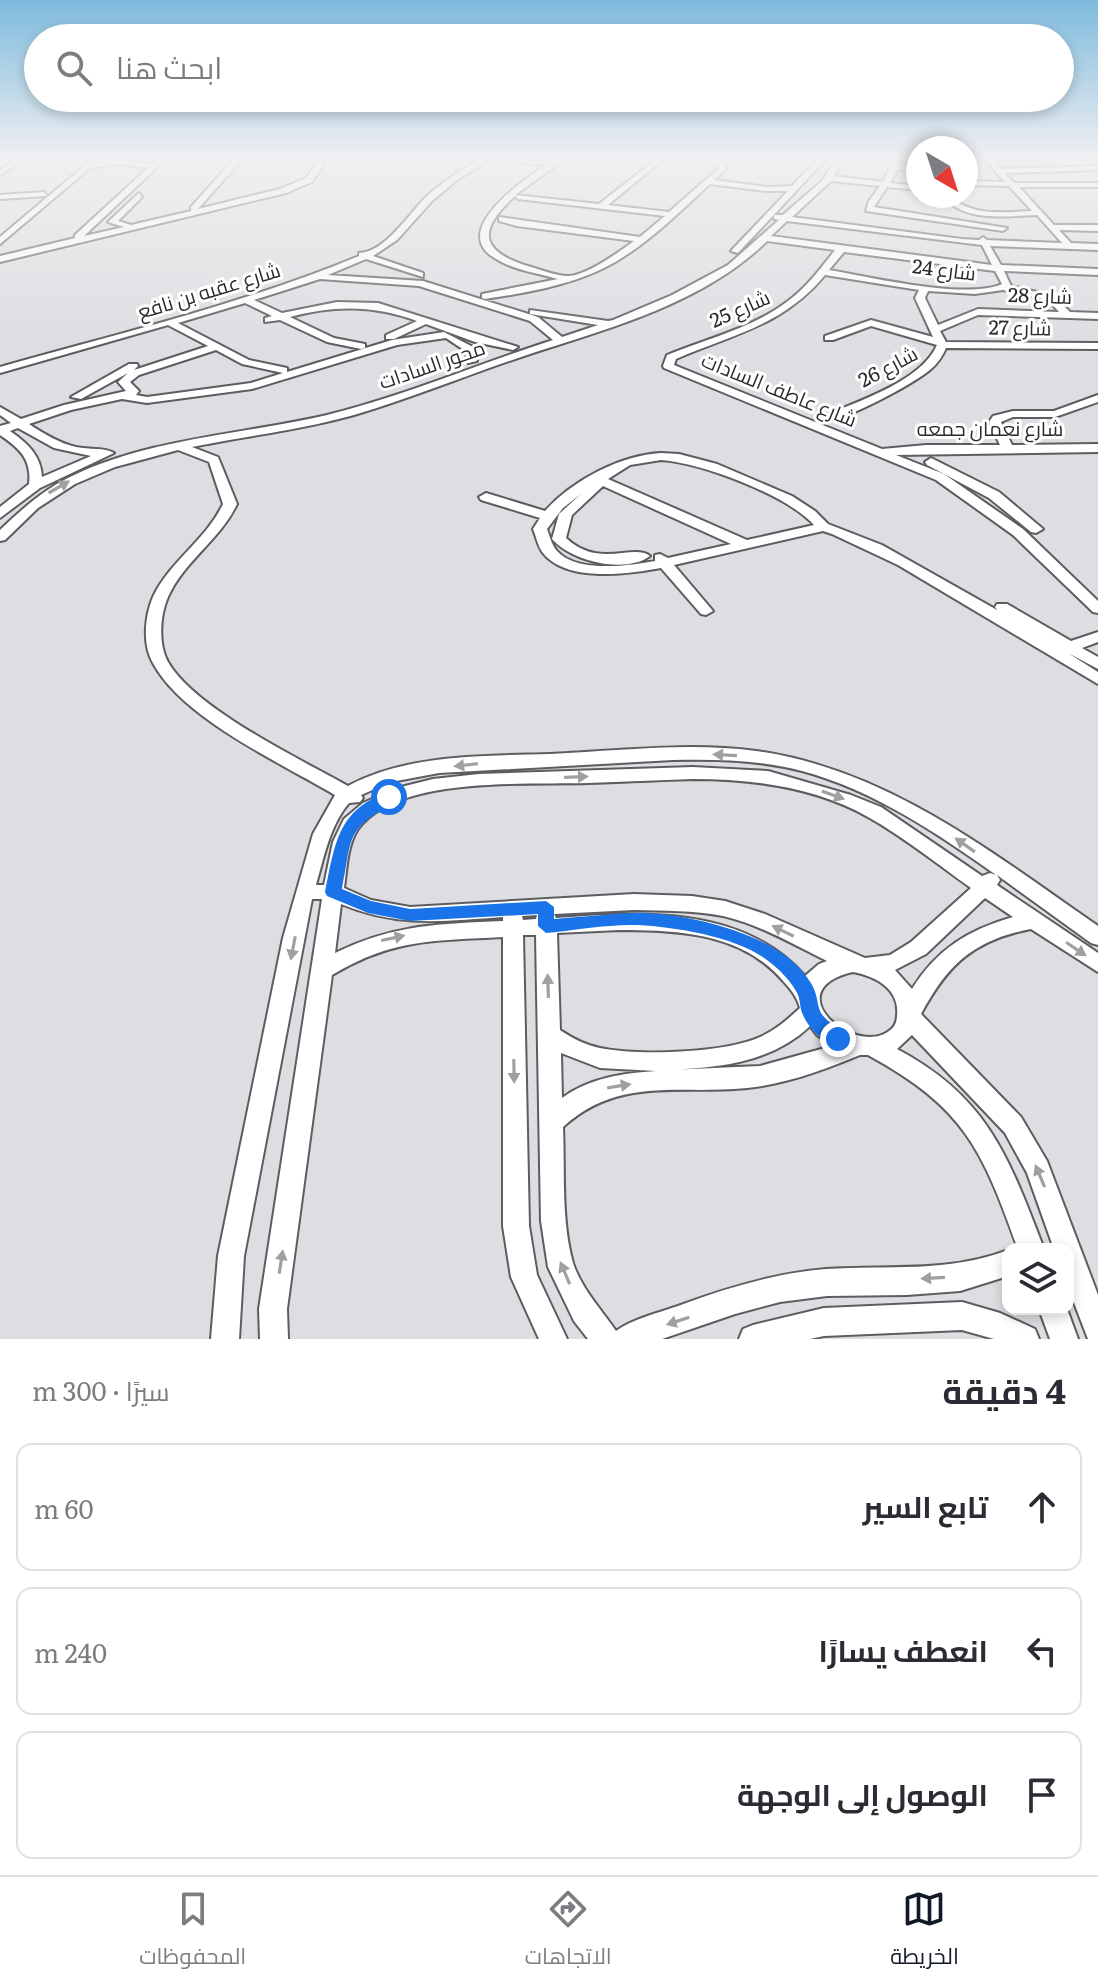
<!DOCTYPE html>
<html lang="ar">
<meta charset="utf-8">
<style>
:root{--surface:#fff;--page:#f2f2f3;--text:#2b2b33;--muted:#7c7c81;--line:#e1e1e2;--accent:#111827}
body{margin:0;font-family:Literata,Cairo,serif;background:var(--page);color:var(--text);direction:rtl}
.controls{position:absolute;right:24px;bottom:24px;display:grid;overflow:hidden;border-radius:16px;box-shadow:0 4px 12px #0003}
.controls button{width:72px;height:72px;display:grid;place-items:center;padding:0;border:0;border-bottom:2px solid var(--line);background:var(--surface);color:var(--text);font:40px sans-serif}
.compass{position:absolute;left:906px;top:136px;width:72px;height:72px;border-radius:50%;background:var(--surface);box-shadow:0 4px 12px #0003;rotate:141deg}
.stop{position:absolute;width:24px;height:24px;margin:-18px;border:6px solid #1a73e8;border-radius:50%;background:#fff}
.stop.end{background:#1a73e8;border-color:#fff;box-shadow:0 2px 8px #0008}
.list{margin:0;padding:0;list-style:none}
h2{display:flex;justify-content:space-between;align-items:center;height:104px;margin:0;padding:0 32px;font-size:34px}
h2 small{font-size:26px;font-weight:400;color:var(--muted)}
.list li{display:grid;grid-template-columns:52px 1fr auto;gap:24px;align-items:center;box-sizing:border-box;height:128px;margin:0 16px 16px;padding:0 16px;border:2px solid var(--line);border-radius:16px}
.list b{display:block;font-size:30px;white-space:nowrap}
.list em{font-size:26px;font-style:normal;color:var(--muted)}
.icon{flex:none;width:44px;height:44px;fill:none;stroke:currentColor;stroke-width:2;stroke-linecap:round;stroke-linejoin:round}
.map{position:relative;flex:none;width:1098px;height:1339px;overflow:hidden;direction:ltr}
.search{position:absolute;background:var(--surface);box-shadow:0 4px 12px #0003;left:24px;right:24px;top:24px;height:88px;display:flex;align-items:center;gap:20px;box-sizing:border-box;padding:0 28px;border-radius:44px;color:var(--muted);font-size:30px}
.sheet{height:536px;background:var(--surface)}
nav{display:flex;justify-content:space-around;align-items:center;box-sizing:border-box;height:112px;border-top:2px solid var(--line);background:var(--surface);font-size:22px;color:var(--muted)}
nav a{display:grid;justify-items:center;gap:4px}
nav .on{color:var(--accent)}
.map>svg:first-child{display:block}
</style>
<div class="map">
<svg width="1098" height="1339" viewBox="0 0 1098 1339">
<rect width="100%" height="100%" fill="#dedee2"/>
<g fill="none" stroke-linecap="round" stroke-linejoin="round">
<g stroke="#5d5d61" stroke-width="4">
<g id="minor">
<path d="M19,157H27L0,175V170Z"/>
<path d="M95,157H103L97,163L115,160L153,164L160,157H168L84,236L124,227L108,222L139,193L142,197L118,221L131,225L191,211V207L236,157H244L198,209L280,189L306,178L321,157H328L312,182L286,193L0,262V256L75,238V235L148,168L115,164L90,168L0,244V237Z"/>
<path d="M484,157L551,162L560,157H568L515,195L599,204L659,157H666L608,205L669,212L719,168L715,163L694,157L720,159L727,168L714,180L767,187L792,186L820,157H828L738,253L731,251L788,191H767L710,184C677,214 644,248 604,268C567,286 525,293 485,299L482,298V294L558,279C537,273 512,270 493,257C451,230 523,180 546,165L490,159L457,180L432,201L397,240L373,256L423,273V277L366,259L328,275L423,281L538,317L562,337L598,325L530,314V310L608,321L613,320L672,295L728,265L779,220L774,219V215H783L822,181L838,157H845L834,176L883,182L895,157H902L899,165L918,166V170L898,169L890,183L918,186V190L887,187L874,207L1007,228L1003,231L866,211L869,201L880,186L831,181L792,217L962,239L979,240L983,237L987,240L1062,243L1037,215C1004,216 966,223 942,196H950C972,217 1004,212 1032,211L1009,186L966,185V181L1005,182L985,160H966V157H1061L993,160L1001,169L1098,166V170L1005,173L1014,183H1098V187H1019L1054,225H1098V231L1059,230L1071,243L1098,244V250L990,246L1001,265L1098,269V275L1004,271L1011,286L1054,296L1070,312L1098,313V319L978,315L940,331L946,342L1098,343V349L946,348C942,357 938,363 931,369C915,383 842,423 822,421V417C857,401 921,382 937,345L871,326L833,340H825V336L871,320L933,337L915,298L919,290L825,275C783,326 733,334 676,359L674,365L882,449L926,445H1000L989,422L993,416L1013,411H1054L1098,395V402L1055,417H1013L1001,422L1012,445L1098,444V452L896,455L944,474L1023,529L1098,601V613L1093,612L1013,535L936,480L664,368L663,366L667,355C708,338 753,328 788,301C807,287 821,268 835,250L767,241C703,304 609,328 527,355C469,374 412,398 354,415C301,430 246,436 192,447L218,457L237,504C220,540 184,561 168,597C160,615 158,644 168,662C195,709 300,759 348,786C407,754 484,756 550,754C618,751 688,742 756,751C888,769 992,853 1098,926V945L1091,943L997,875L1000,880L997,885L1098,953V972L1031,929C974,940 948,964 921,1014L1021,1117L1047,1161L1098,1295V1339H1088L1068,1287V1249H1054L1027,1173L1005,1133L912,1035L897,1049C988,1097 1009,1158 1044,1249H1018C982,1149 965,1108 868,1055H860C824,1070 786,1084 747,1088C679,1095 619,1076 563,1127C565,1171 561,1220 573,1263C581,1288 601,1309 616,1331C632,1319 658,1313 678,1306C726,1288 775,1273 826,1269C888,1265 948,1273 1008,1250V1276L960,1291L907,1295L827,1296L780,1302L735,1314L662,1339H588L574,1321L548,1267L541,1221L536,935H523L529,1226L537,1275L567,1339H539L511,1277L503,1226V937C434,941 394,938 332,975L287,1309L288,1339H260L259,1309L322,899H312L244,1256L239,1339H211L218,1256L283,938L313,834L335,795C281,763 183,719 153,663C142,644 145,616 153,597C170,561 206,540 223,504L209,462L178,450L115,467L75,484L38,508L5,540L0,541V530C21,510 42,491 68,478C148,438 241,435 327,415C404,396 478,364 553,340L530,321L419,286L320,279L254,300L282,313L337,302L378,303L518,347L513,350L475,342L426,324L394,339H386V335L417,321C374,305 334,305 290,317L334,338L365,344V348L361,349L327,342L280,320L265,322V318L272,316L245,303L178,323L249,360L287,368V372L392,340L444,332L473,347L477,361L468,363L464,350L446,338L397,345L252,389L147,403L122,399L71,410L29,424C44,434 59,443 76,447C89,450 105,447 114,453L40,488L0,518V507L29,484C32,459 19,448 0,435V426L11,423L0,415V407L21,419L64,405L126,391L118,382L128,373L81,399L71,397L129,364H137L138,366L134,370L208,346L168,325L0,373V367C120,333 243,304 359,256V253C384,253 409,214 426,197C443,181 463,169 484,157ZM515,196L518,199L665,216L640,237L499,217V221L517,226L634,241C619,252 586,276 568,276C557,276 542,270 531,267C480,252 476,231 515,196ZM787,221L982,245L992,265L771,236ZM844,252L995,271L1002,284C966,300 870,277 829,270ZM1003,290L1048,300L1059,312L978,309L938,325L925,298L928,291L975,294ZM216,350L242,364L283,373L251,383L147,397L136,395L139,391L130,382L139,375ZM18,428L54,448L91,456L42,477C41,455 27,443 10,431ZM673,760C716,759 760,760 802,771C873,790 937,833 996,875L990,873L982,876L881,807L851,795L768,771L693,767L479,774L433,779L397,788L363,803L344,819L333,842L324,885H316C324,857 330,825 349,803L360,802L363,798L361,795L391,782L439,773ZM693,779C752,779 815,787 868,817C904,837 937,864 971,888L911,942L890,955L865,958L765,914L725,901L692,896L634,894L410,907L371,900L344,888C347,868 347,840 362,824C405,776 528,785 588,783C623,782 658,780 693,779ZM985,898L1013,917C968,930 937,949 912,989L895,970L926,954ZM341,904C398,928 444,921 503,917V921C439,924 394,924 335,953ZM634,910C664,911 693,910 723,916C759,924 794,945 827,961L819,964L805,976C742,905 642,912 556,918L554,914ZM537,915L536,919L523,920L522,916ZM619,930C679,930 743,933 784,982C792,991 797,997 800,1008C788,1019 776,1030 760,1037C724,1053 639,1056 600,1048C585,1045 572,1038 560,1030L557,933ZM853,972C875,976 900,989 897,1015C897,1022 895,1027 889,1031C854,1057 775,990 853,972ZM810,1026L817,1035L832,1046L760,1066L667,1070C718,1068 771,1063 810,1026ZM561,1053L600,1068L656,1071C624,1073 589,1078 562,1098Z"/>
<path d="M44,192L47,196L0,199V195Z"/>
<path d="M661,453L679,454L717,464L792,496L815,511L828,524L882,545L997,610L995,607L997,604H1007L1071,641L1098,632V642L1082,648L1098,657V669L1068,653L1098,672V684L898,565L832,534L823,531L674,565L713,611L706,615L701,614L661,568C628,574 567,583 543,553C538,547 536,536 533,529L540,518L481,500L479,497L486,493L545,511C573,480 621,455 661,453ZM661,460C702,463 787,495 814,525L747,540L608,479L630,465ZM603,486L731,544L668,558L660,554L655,555V561C628,566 571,574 554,547C551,542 549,534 547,529L563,508L581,494L559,514L552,539C572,562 626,574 650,556C633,543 599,569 566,538L572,515Z"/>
<path d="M931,458L999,492L1043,529L1036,533L1031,532L989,498L927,465L925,462Z"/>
<path d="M962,1302L1000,1313L1035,1329L1039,1339H994L962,1330L824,1336L810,1339H739L743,1329L753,1325L824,1308Z"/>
<path d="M1039,1309H1067L1078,1339H1050Z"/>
</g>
</g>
<use href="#minor" fill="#fff" fill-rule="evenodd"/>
</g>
<defs><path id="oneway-solid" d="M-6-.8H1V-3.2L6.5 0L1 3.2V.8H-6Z" transform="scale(2)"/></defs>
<g fill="#a0a0a0">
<use href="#oneway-solid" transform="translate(59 487) rotate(-30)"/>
<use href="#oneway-solid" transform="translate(725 755) rotate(-177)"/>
<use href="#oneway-solid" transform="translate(466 765) rotate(173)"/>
<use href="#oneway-solid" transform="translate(576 777) rotate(-2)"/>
<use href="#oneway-solid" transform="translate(833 795) rotate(20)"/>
<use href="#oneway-solid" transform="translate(965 845) rotate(-145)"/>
<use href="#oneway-solid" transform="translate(783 931) rotate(-154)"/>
<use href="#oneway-solid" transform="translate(393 938) rotate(-12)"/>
<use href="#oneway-solid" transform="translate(293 948) rotate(101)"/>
<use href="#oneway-solid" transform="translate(1076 949) rotate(34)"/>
<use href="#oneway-solid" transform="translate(548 986) rotate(-92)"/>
<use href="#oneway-solid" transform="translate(514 1071) rotate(89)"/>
<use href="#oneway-solid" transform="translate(619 1086) rotate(-9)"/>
<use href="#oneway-solid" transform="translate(1040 1176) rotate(-113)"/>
<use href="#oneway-solid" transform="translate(281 1262) rotate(-81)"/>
<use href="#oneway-solid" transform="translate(565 1273) rotate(-113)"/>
<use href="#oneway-solid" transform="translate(933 1278) rotate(177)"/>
<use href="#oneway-solid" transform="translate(678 1321) rotate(162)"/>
</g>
<linearGradient id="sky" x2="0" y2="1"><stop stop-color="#7ebadd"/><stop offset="0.46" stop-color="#f0f0f2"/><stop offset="1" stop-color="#f0f0f2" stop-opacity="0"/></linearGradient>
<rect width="1098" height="344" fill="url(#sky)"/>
<path fill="#1a73e8" d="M389,792L395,794V801C345,832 353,833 342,889L371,901L410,909L546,901L554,907V919C581,917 608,914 634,913C682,912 762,931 796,965C804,972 814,985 816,995C818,1002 818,1007 821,1013C828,1024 841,1028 847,1039L844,1044C828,1050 809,1029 803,1015C799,1007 801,999 796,991C789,979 779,969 767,960C737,937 676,927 638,925C608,924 576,930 546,933L538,926V914L410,921L368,913L327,896L325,892C335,845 337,809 389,792Z"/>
<g text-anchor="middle" stroke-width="6" stroke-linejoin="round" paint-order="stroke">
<g font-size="20" fill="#2b2b2c" stroke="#fff">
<text transform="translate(944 270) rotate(7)" y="7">شارع 24</text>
<text transform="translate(209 291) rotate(-17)" y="7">شارع عقبه بن نافع</text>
<text transform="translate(1040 296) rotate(2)" y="7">شارع 28</text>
<text transform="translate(740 309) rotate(-24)" y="7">شارع 25</text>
<text transform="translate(1020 328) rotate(1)" y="7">شارع 27</text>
<text transform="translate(432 365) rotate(-19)" y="7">محور السادات</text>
<text transform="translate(888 367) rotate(-28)" y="7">شارع 26</text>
<text transform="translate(779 390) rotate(22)" y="7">شارع عاطف السادات</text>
<text x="990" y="436">شارع نعمان جمعه</text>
</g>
</g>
</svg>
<div class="controls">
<button><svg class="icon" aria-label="layers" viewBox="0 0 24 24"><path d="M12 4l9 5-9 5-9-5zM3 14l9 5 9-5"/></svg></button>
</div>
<svg class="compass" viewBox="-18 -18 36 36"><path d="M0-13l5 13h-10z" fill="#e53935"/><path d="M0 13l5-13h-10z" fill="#7c7c81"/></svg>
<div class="stop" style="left:389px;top:797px"></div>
<div class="stop end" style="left:838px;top:1039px"></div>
<div class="search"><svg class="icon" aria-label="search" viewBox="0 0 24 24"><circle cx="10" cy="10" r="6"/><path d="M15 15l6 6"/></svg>ابحث هنا</div>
</div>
<section class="sheet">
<h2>4 دقيقة<small>سيرًا · 300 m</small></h2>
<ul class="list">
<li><svg class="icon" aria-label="ahead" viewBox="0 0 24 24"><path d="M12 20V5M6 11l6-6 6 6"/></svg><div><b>تابع السير</b></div><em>60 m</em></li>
<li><svg class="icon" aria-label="left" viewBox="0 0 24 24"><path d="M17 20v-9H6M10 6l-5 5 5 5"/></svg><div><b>انعطف يسارًا</b></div><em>240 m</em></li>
<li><svg class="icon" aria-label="arrive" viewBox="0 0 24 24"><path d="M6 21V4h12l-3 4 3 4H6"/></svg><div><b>الوصول إلى الوجهة</b></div></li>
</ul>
</section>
<nav>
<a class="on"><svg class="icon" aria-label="map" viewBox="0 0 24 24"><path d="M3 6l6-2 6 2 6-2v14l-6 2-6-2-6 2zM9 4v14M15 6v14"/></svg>الخريطة</a>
<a><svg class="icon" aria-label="directions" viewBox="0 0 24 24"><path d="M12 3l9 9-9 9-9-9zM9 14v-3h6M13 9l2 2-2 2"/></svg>الاتجاهات</a>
<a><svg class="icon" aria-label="saved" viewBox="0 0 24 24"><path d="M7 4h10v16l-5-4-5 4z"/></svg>المحفوظات</a>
</nav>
